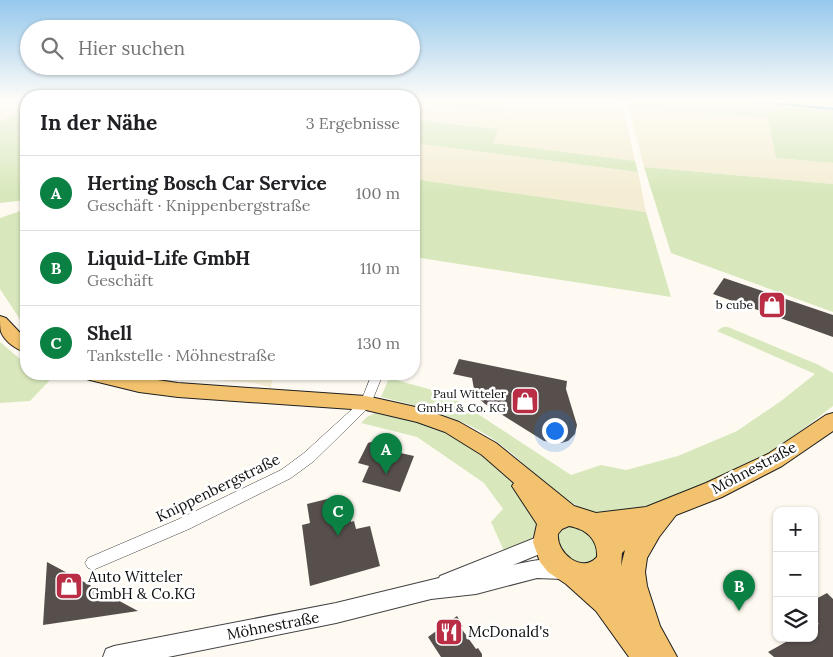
<!DOCTYPE html>
<html lang="de">
<meta charset="utf-8">
<style>
:root{--surface:#fff;--page:#f6f6f6;--text:#202124;--muted:#757577;--line:#e0e0e0;--accent:#0b8043}
body{margin:0;font-family:Lora,serif;background:var(--page);color:var(--text)}
.controls{position:absolute;right:15px;bottom:15px;display:grid;overflow:hidden;border-radius:10px;box-shadow:0 1px 4px #0004}
.controls button{width:45px;height:45px;display:grid;place-items:center;padding:0;border:0;border-bottom:1px solid var(--line);background:var(--surface);color:var(--text);font:25px sans-serif}
.you{position:absolute;left:554px;top:430px;width:18px;height:18px;margin:-12px;border:4px solid #fff;border-radius:50%;background:#1a73e8;box-shadow:0 0 0 8px #1a73e833}
.badge{display:grid;place-items:center;width:32px;height:32px;border-radius:50%;background:var(--accent);color:#fff;font-size:16px;font-weight:700}
.pin{position:absolute;translate:-50% -41px;filter:drop-shadow(0 1px 2px #0008)}
.pin::after{content:'';position:absolute;top:26px;width:18px;height:15px;background:inherit;clip-path:polygon(0 0,100% 0,50% 100%)}
.list{margin:0;padding:0;list-style:none}
h2{display:flex;justify-content:space-between;align-items:center;height:65px;margin:0;padding:0 20px;font-size:21px}
h2 small{font-size:16px;font-weight:400;color:var(--muted)}
.list li{display:grid;grid-template-columns:32px 1fr auto;gap:15px;align-items:center;box-sizing:border-box;height:75px;padding:0 20px;border-top:1px solid var(--line)}
.list b{display:block;font-size:19px;white-space:nowrap}
.list p{margin:0;font-size:16px;white-space:nowrap;color:var(--muted)}
.list em{font-size:16px;font-style:normal;color:var(--muted)}
.icon{flex:none;width:28px;height:28px;fill:none;stroke:currentColor;stroke-width:2;stroke-linecap:round;stroke-linejoin:round}
.map{position:relative;flex:none;width:833px;height:657px;overflow:hidden}
.search{position:absolute;background:var(--surface);box-shadow:0 1px 4px #0004;left:20px;top:20px;width:400px;height:55px;display:flex;align-items:center;gap:12px;box-sizing:border-box;padding:0 18px;border-radius:28px;color:var(--muted);font-size:19px}
.panel{position:absolute;background:var(--surface);box-shadow:0 1px 4px #0004;left:20px;top:90px;width:400px;height:290px;border-radius:20px}
.map>svg:first-child{display:block}
</style>
<div class="map">
<svg width="833" height="657" viewBox="0 0 833 657">
<rect width="100%" height="100%" fill="#fefaf2"/>
<g fill="#f4edd3">
<path d="M0,101H26V106L0,122Z"/>
<path d="M507,101H599L622,103L635,161L493,143L497,128L414,119V103L503,113Z"/>
<path d="M629,108L768,118L776,158L833,163V184L644,167Z"/>
<path d="M414,143L638,172L646,212L414,179Z"/>
<path d="M153,374H273L271,388L255,383L174,377Z"/>
</g>
<g fill="#d8e8bc">
<path d="M414,101H507L503,113L414,103Z"/>
<path d="M630,101H833V163L776,158L768,118L629,108Z"/>
<path d="M26,106V200L0,203V122Z"/>
<path d="M414,119L498,129L493,143L635,161L638,172L414,143Z"/>
<path d="M644,167L833,184V312L671,253Z"/>
<path d="M414,179L646,212L671,297L414,257Z"/>
<path d="M26,209V319L23,324L0,289V218Z"/>
<path d="M723,327H728L819,365L833,373V406C805,428 775,451 743,467C713,482 623,523 593,514C588,513 583,509 579,507C546,489 522,458 490,437C457,416 419,406 381,397L389,378L432,390L458,401L571,475L601,465L626,470L678,456L737,431L781,401L815,374L717,331Z"/>
<path d="M0,342L26,364V374H37L39,379L50,380L30,401L0,403Z"/>
<path d="M377,412C402,418 425,423 447,434C480,448 520,480 535,513C539,521 535,531 532,539L504,551L491,522L503,509L484,483L417,437L361,423L367,417Z"/>
<path d="M568,522L593,531L601,561L569,566L552,536Z"/>
</g>
<g fill="none" stroke-linecap="round" stroke-linejoin="round">
<path stroke="#43a3c7" stroke-width="2" d="M751,101L833,109"/>
</g>
<g fill="#574f4c">
<path d="M724,278L833,315V337L713,294Z"/>
<path d="M459,359L567,381L566,389L577,425L575,434L568,441L561,443L544,441L485,404L475,395L472,378L453,374Z"/>
<path d="M374,441L398,447L396,452L414,456L400,492L362,482L369,466L358,463L368,443Z"/>
<path d="M335,497L339,516L349,513L351,522L354,521L356,529L370,526L380,566L310,586L302,525L310,523L307,504Z"/>
<path d="M47,562L138,611L43,625Z"/>
<path d="M827,593L833,599V657H774L768,652L793,638H814V626L819,624L814,619V600Z"/>
<path d="M457,616L463,626L461,628L476,649L478,648L482,654V657H441L428,637Z"/>
</g>
<g fill="none" stroke-linecap="round" stroke-linejoin="round">
<g stroke="#424242" stroke-width="1">
<path id="minor" d="M372,374H383L370,406L314,461L291,478L189,529L93,570L88,568L85,563L88,558L179,519L281,470L304,453L361,401Z"/>
</g>
<g stroke="#424242" stroke-width="2">
<path id="tertiary" d="M545,534L552,537L554,543L552,549L513,565C531,561 551,556 569,563L572,570L569,577L562,579L537,578L476,594L431,599L336,623L168,657H103L106,649L114,646L336,603L439,578L440,576Z"/>
</g>
<g stroke="#202020" stroke-width="2">
<g id="primary">
<path d="M0,316L6,318L26,339V352C17,350 5,342 1,332C0,328 0,321 0,316Z"/>
<path d="M81,374H117L178,383L366,396L420,408L459,422L496,443L574,506L596,513L646,507L706,483L768,454L826,415L833,413V431L782,466L722,497L676,515L659,537L647,558L645,572L647,586L660,626L677,657H629L596,611L566,584L548,572L540,562L533,542L537,524L512,486L514,483L482,455L445,432L417,422L366,410L178,397L139,392L90,380L84,378ZM569,526C586,529 598,539 597,557C582,574 556,553 558,534L562,529ZM625,550L621,566L622,553Z"/>
</g>
</g>
<use href="#minor" fill="#fff" fill-rule="evenodd"/>
<use href="#tertiary" fill="#fff" fill-rule="evenodd"/>
<use href="#primary" fill="#f2c26e" fill-rule="evenodd"/>
</g>
<linearGradient id="sky" x2="0" y2="1"><stop stop-color="#95c8ec"/><stop offset="0.52" stop-color="#fffdf9"/><stop offset="1" stop-color="#fffdf9" stop-opacity="0"/></linearGradient>
<rect width="833" height="193" fill="url(#sky)"/>
<defs>
<g id="shop-square" transform="scale(1.4375)"><rect x="-9" y="-9" width="18" height="18" rx="4" fill="#b92d45" stroke="#fff"/><path d="M-5-2.5h2.3a2.7 3.5 0 0 1 5.4 0H5L5.5 6h-11ZM-1.5-2.5h3a1.5 2.3 0 0 0-3 0Z" fill="#fff"/></g>
<g id="restaurant-square" transform="scale(1.4375)"><rect x="-9" y="-9" width="18" height="18" rx="4" fill="#b92d45" stroke="#fff"/><path d="M-5-6h1v4h1v-4h1v4h1v-4h1v5L-1.5 .5V6h-2V.5L-5-1ZM5-6V6H3V1.5H1.5Q1.5-4 5-6Z" fill="#fff"/></g>
</defs>
<g fill-rule="evenodd">
<use href="#shop-square" x="772" y="305"/>
<use href="#shop-square" x="525" y="401"/>
<use href="#shop-square" x="69" y="586"/>
<use href="#restaurant-square" x="449" y="632"/>
</g>
<g text-anchor="middle" stroke-width="5" stroke-linejoin="round" paint-order="stroke">
<g font-size="12" fill="#0f0f0f" stroke="#fff" text-anchor="end">
<text x="753" y="309">b cube</text>
<text x="506" y="398">Paul Witteler<tspan x="506" dy="14">GmbH &amp; Co. KG</tspan></text>
</g>
<g font-size="15" fill="#0f0f0f" stroke="#fff">
<text transform="translate(754 468) rotate(-28)" y="5">Möhnestraße</text>
<text transform="translate(218 488) rotate(-26)" y="5">Knippenbergstraße</text>
<text transform="translate(273 626) rotate(-11)" y="5">Möhnestraße</text>
</g>
<g font-size="15" fill="#0f0f0f" stroke="#fff" text-anchor="start">
<text x="88" y="582">Auto Witteler<tspan x="88" dy="17">GmbH &amp; Co.KG</tspan></text>
<text x="468" y="637">McDonald's</text>
</g>
</g>
</svg>
<div class="controls">
<button>+</button>
<button>−</button>
<button><svg class="icon" aria-label="layers" viewBox="0 0 24 24"><path d="M12 4l9 5-9 5-9-5zM3 14l9 5 9-5"/></svg></button>
</div>
<div class="you"></div>
<div class="pin badge" style="left:386px;top:474px">A</div>
<div class="pin badge" style="left:739px;top:611px">B</div>
<div class="pin badge" style="left:338px;top:536px">C</div>
<div class="search"><svg class="icon" aria-label="search" viewBox="0 0 24 24"><circle cx="10" cy="10" r="6"/><path d="M15 15l6 6"/></svg>Hier suchen</div>
<section class="panel">
<h2>In der Nähe<small>3 Ergebnisse</small></h2>
<ul class="list">
<li><span class="badge">A</span><div><b>Herting Bosch Car Service</b><p>Geschäft · Knippenbergstraße</p></div><em>100 m</em></li>
<li><span class="badge">B</span><div><b>Liquid-Life GmbH</b><p>Geschäft</p></div><em>110 m</em></li>
<li><span class="badge">C</span><div><b>Shell</b><p>Tankstelle · Möhnestraße</p></div><em>130 m</em></li>
</ul>
</section>
</div>
